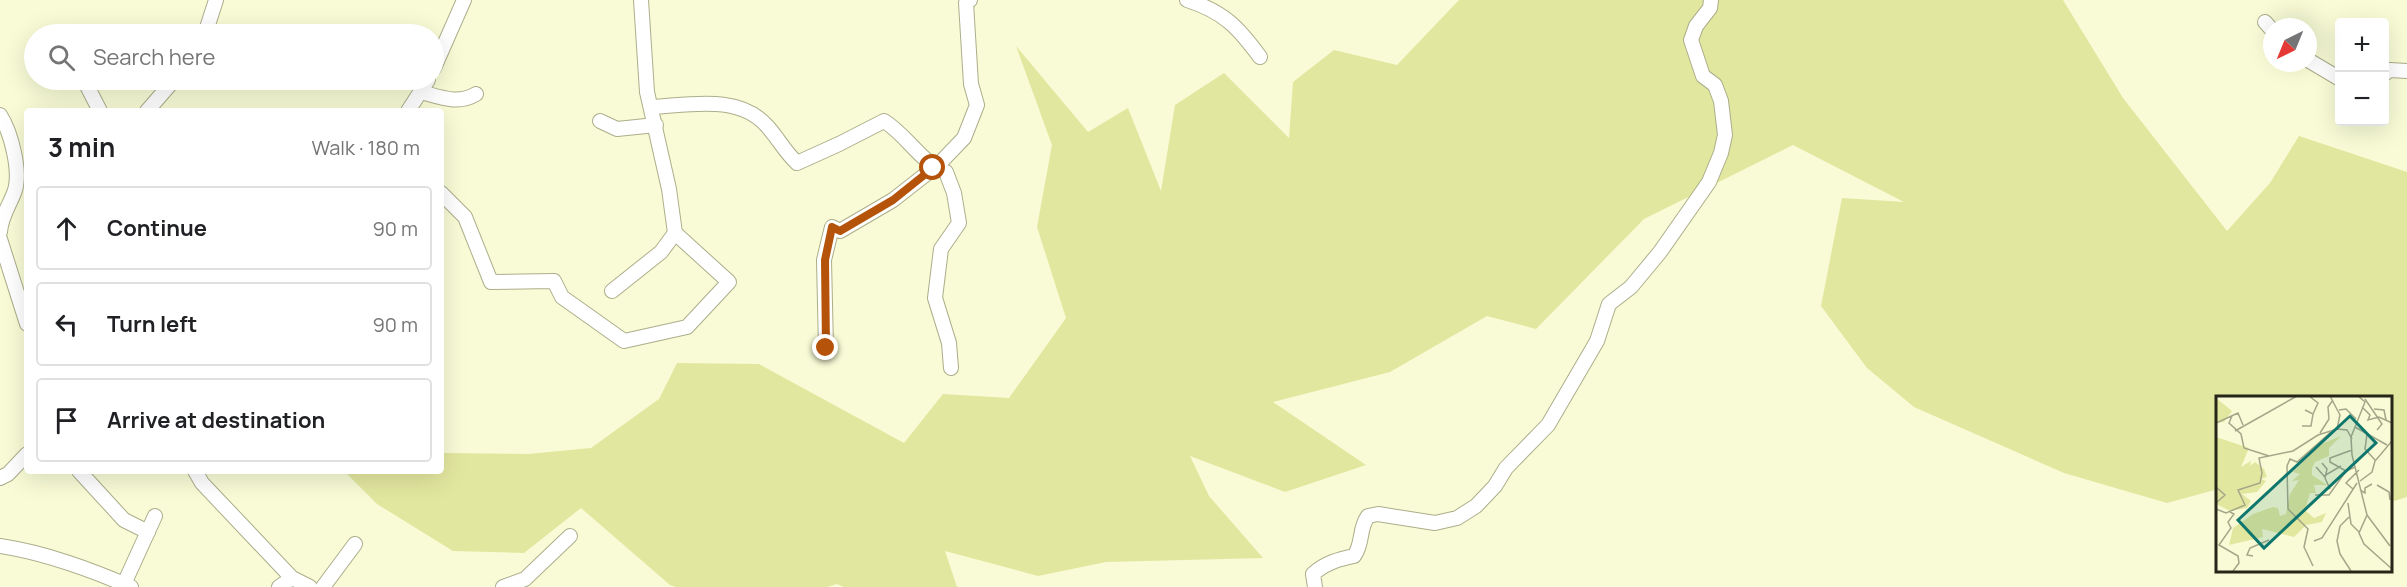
<!DOCTYPE html>
<meta charset="utf-8">
<style>
:root{--surface:#fff;--page:#f6f6f6;--text:#202124;--muted:#757577;--line:#e0e0e0}
body{margin:0;font-family:Manrope,sans-serif;background:var(--page);color:var(--text)}
.controls{position:absolute;right:18px;top:18px;display:grid;overflow:hidden;border-radius:6px;box-shadow:0 6px 24px #0002}
.controls button{width:54px;height:54px;display:grid;place-items:center;padding:0;border:0;border-bottom:2px solid var(--line);background:var(--surface);color:var(--text);font:30px sans-serif}
.compass{position:absolute;left:2263px;top:18px;width:54px;height:54px;border-radius:50%;background:var(--surface);box-shadow:0 6px 24px #0002;rotate:223deg}
.stop{position:absolute;width:18px;height:18px;margin:-14px;border:4px solid #b45309;border-radius:50%;background:#fff}
.stop.end{background:#b45309;border-color:#fff;box-shadow:0 2px 6px #0008}
.list{margin:0;padding:0;list-style:none}
h2{display:flex;justify-content:space-between;align-items:center;height:78px;margin:0;padding:0 24px;font-size:26px}
h2 small{font-size:20px;font-weight:400;color:var(--muted)}
.list li{display:grid;grid-template-columns:39px 1fr auto;gap:18px;align-items:center;box-sizing:border-box;height:84px;margin:0 12px 12px;padding:0 12px;border:2px solid var(--line);border-radius:6px}
.list b{display:block;font-size:22px;white-space:nowrap}
.list em{font-size:20px;font-style:normal;color:var(--muted)}
.icon{flex:none;width:33px;height:33px;fill:none;stroke:currentColor;stroke-width:2;stroke-linecap:round;stroke-linejoin:round}
.map{position:relative;flex:none;width:2407px;height:587px;overflow:hidden}
.search{position:absolute;background:var(--surface);box-shadow:0 6px 24px #0002;left:24px;top:24px;width:420px;height:66px;display:flex;align-items:center;gap:15px;box-sizing:border-box;padding:0 21px;border-radius:33px;color:var(--muted);font-size:22px}
.panel{position:absolute;background:var(--surface);box-shadow:0 6px 24px #0002;left:24px;top:108px;width:420px;height:366px;border-radius:6px}
.map>svg:first-child{display:block}
</style>
<div class="map">
<svg width="2407" height="587" viewBox="0 0 2407 587">
<rect width="100%" height="100%" fill="#f8fbd5"/>
<path fill="#e2e79f" d="M1459,0H2063L2123,98L2227,231L2270,183L2299,136L2407,172V497L2391,502L2390,398H2218V489L2167,503L2064,473L1914,407L1867,368L1821,306L1842,198L1904,202L1793,145L1644,219L1536,329L1487,316L1390,372L1273,402L1366,465L1285,492L1190,456L1209,496L1263,558L1106,562L1038,576L945,551L957,587H844L837,584L827,587H676L670,585L581,508L524,553L453,551L377,504L344,471H441V453L528,454L591,448L659,399L677,363L759,364L904,443L943,394L1009,398L1066,318L1037,227L1052,145L1016,46L1088,132L1128,108L1161,191L1175,105L1224,73L1289,138L1293,82L1334,50L1397,65Z"/>
<g fill="none" stroke-linecap="round" stroke-linejoin="round">
<g stroke="#acae8b" stroke-width="16">
<g id="minor">
<path d="M1187,0C1224,12 1238,27 1260,57"/>
<path d="M2265,22L2272,30"/>
<path d="M205,34L216,0"/>
<path d="M2308,60L2340,79"/>
<path d="M434,68L464,0"/>
<path d="M2384,74L2390,70L2407,71"/>
<path d="M84,80L100,111"/>
<path d="M421,92C440,97 458,105 476,94"/>
<path d="M652,107C690,105 739,94 767,126C778,138 785,152 797,163L839,144L884,121C907,135 920,162 946,172L954,193L959,223L941,249L935,298L949,343L951,368"/>
<path d="M147,111L174,80"/>
<path d="M408,111L428,80"/>
<path d="M0,115C11,132 22,173 14,193C9,206 1,217 0,232"/>
<path d="M600,121L617,129L656,125"/>
<path d="M441,193L465,217L491,282L554,281L562,297L624,341L687,327L729,282L675,233L669,189L647,92L641,0"/>
<path d="M0,239L27,324"/>
<path d="M612,291L661,252L675,233"/>
<path d="M826,348L824,260L832,227L840,231L893,200L939,164L964,138L977,105L971,84L966,3L970,0"/>
<path d="M79,471L124,520L148,532"/>
<path d="M195,471L202,483L292,578L310,587"/>
<path d="M0,478L8,474L27,454"/>
<path d="M0,546C46,553 89,569 131,587"/>
<path d="M124,584L155,516"/>
<path d="M279,587L292,578"/>
<path d="M323,587L355,544"/>
<path d="M503,587L525,579L570,536"/>
<path d="M1315,587L1313,574C1325,563 1339,559 1354,556C1364,542 1358,530 1368,516L1378,514L1435,523L1457,518L1476,506L1495,486L1506,468L1548,425L1597,341L1609,304L1631,287L1660,252L1709,182L1721,153L1725,135L1721,101L1715,85L1703,76L1691,40L1696,26L1710,8L1711,0"/>
</g>
</g>
<use href="#minor" stroke="#fff" stroke-width="14"/>
</g>
<g fill="none" stroke-linecap="round" stroke-linejoin="round">
<path stroke="#b45309" stroke-width="8" d="M826,348L825,260L832,227L840,231L893,200L933,168"/>
</g>
<g transform="translate(2216 396)">
<rect width="176" height="176" fill="#f8fbd5"/>
<path d="M0,2L16,15L8,26L0,27ZM125,40L113,52V60L99,66L96,72V79L111,89H98L100,97H94L89,114L98,122L110,117L106,126L90,129L78,141L46,133L47,141L13,149L17,132L37,118L57,111L62,112L64,120L70,118L74,98L83,84L76,85L84,78L77,76L103,49ZM0,41L33,52L25,71L35,65L34,70L39,66L48,73L51,81L45,83L50,85L41,96L26,98L35,105L31,112L14,115L0,108Z" fill="#e2e79f"/>
<path fill="none" stroke="#a4a689" stroke-width="1.5" d="M114,0L124,19L121,33M142,0L149,6L135,41L136,59L151,119L143,137L148,148L176,173M149,3L166,28L161,34M146,11L154,19L152,24L163,21L176,27M158,13L168,14L170,24M89,14L97,18L102,7L93,0M123,14L130,13L140,23M16,20L13,27L25,38L28,52L53,60M0,27L22,17L27,29M86,30H95L97,18M139,31L171,49M19,35L81,0M104,37L113,23L112,11L117,4M151,38L149,53L159,64M106,67L111,73L109,82L114,93M100,71L108,80L125,70M130,75L114,66V62L136,54M144,85L156,76L159,65L176,45M161,89L173,96L174,104M0,91L9,99L0,107M137,93L130,87L143,74M144,94L149,97V92L156,88M99,99H113L130,75L139,71M132,107L135,128L143,136M0,113L10,117L29,109L22,94L44,87L46,77L43,62L77,55L102,39L121,33L131,34L136,43M14,116L18,118L12,126L15,132L3,149L22,160L23,167L17,175M151,119L174,150M133,121L124,130L121,145L124,158L135,175M98,145L106,142L141,87M37,160L31,159L34,152L53,144M97,170L88,151L92,133L72,113L71,70L74,63L81,66L115,36"/>
<path fill="#0f766e" fill-opacity="0.15" stroke="#0f766e" stroke-width="3" d="M134,20L160,47L48,152L22,124Z"/>
<rect width="176" height="176" fill="none" stroke="#252618" stroke-width="3"/>
</g>
</svg>
<div class="controls">
<button>+</button>
<button>−</button>
</div>
<svg class="compass" viewBox="-18 -18 36 36"><path d="M0-13l5 13h-10z" fill="#e53935"/><path d="M0 13l5-13h-10z" fill="#757577"/></svg>
<div class="stop" style="left:933px;top:168px"></div>
<div class="stop end" style="left:826px;top:348px"></div>
<div class="search"><svg class="icon" aria-label="search" viewBox="0 0 24 24"><circle cx="10" cy="10" r="6"/><path d="M15 15l6 6"/></svg>Search here</div>
<section class="panel">
<h2>3 min<small>Walk · 180 m</small></h2>
<ul class="list">
<li><svg class="icon" aria-label="ahead" viewBox="0 0 24 24"><path d="M12 20V5M6 11l6-6 6 6"/></svg><div><b>Continue</b></div><em>90 m</em></li>
<li><svg class="icon" aria-label="left" viewBox="0 0 24 24"><path d="M17 20v-9H6M10 6l-5 5 5 5"/></svg><div><b>Turn left</b></div><em>90 m</em></li>
<li><svg class="icon" aria-label="arrive" viewBox="0 0 24 24"><path d="M6 21V4h12l-3 4 3 4H6"/></svg><div><b>Arrive at destination</b></div></li>
</ul>
</section>
</div>
